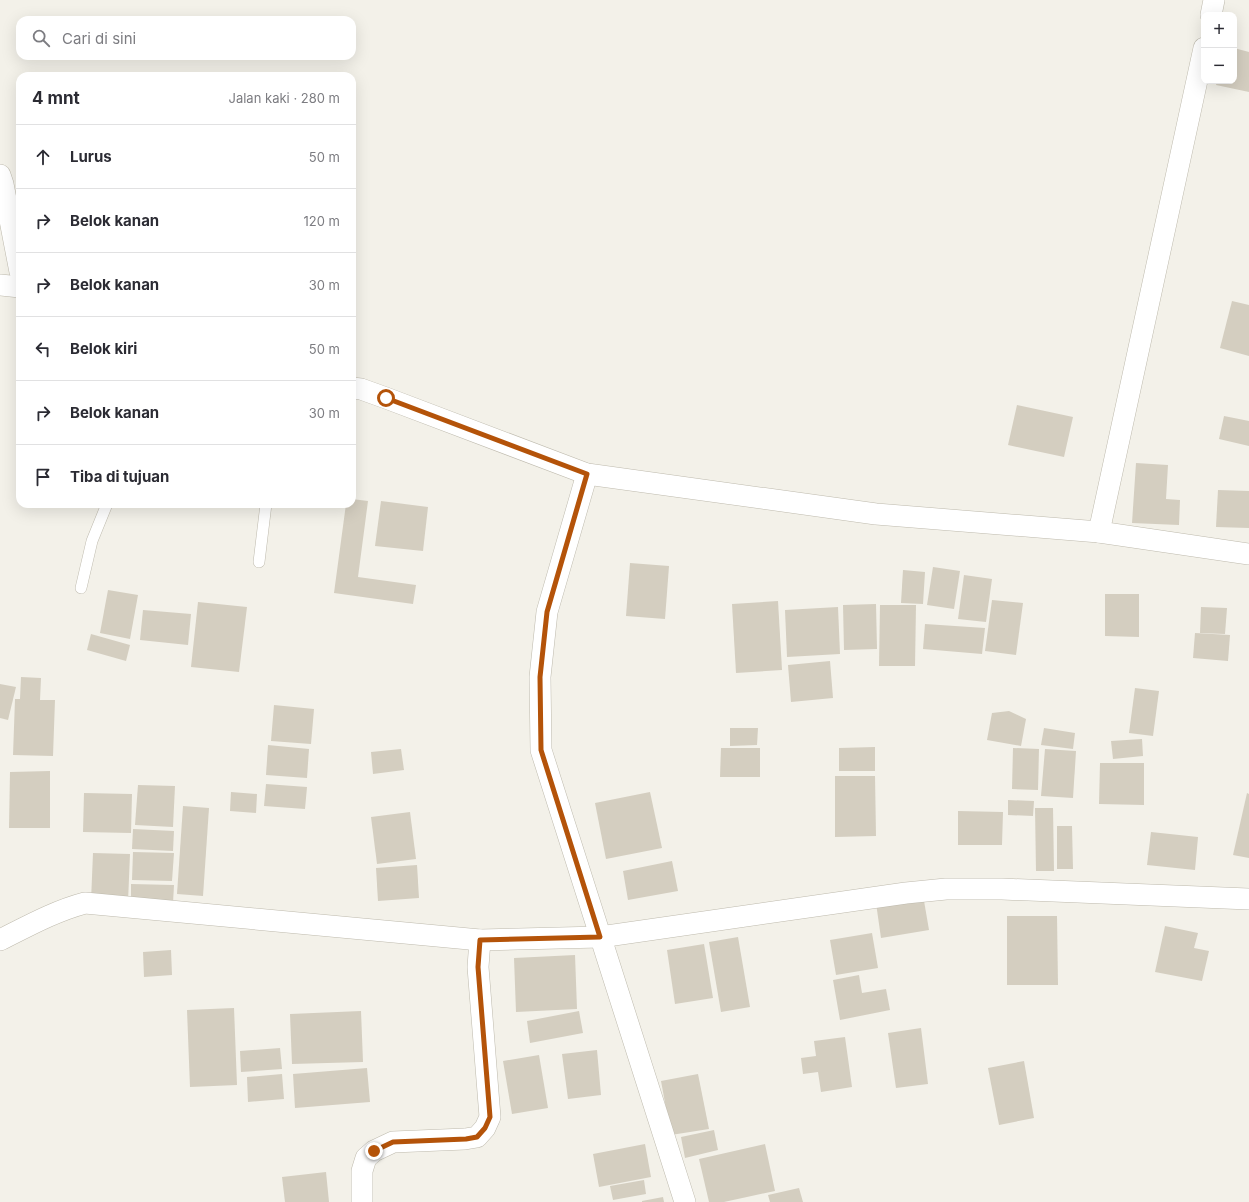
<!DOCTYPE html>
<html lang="id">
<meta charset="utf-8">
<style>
:root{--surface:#fff;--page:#f7f7f7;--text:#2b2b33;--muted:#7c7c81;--line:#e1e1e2}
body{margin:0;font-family:Inter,sans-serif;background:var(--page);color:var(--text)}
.controls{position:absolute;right:12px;top:12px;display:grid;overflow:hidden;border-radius:8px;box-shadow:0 4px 16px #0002}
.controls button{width:36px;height:36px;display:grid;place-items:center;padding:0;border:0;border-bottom:1px solid var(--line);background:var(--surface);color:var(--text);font:20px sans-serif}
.stop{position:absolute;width:12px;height:12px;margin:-9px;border:3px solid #b45309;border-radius:50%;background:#fff}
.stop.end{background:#b45309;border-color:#fff;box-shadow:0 1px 4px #0008}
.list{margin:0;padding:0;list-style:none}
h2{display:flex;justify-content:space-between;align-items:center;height:52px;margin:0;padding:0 16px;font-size:17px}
h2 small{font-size:13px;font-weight:400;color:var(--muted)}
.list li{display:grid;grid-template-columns:26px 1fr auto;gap:12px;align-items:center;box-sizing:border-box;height:64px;padding:0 16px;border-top:1px solid var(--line)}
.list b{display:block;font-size:15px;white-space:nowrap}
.list em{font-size:13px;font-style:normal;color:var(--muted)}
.icon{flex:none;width:22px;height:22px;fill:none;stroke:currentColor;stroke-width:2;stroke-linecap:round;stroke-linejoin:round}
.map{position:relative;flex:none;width:1249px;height:1202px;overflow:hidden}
.search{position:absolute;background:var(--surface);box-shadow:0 4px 16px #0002;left:16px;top:16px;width:340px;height:44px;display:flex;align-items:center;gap:10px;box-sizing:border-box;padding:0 14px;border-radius:12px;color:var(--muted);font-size:15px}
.panel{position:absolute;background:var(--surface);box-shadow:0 4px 16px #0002;left:16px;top:72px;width:340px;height:436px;border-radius:12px}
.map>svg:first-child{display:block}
</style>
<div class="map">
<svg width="1249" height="1202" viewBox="0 0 1249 1202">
<rect width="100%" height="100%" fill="#f3f1e9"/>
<g fill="#d4cec0">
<path d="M1234,48L1249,52V92L1216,85L1217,81H1234Z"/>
<path d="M1232,301L1249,305V356L1220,348Z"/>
<path d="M1017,405L1073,417L1064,457L1008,445Z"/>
<path d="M1224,416L1249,421V446L1219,439Z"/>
<path d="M1136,463L1168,465L1166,499L1180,500L1179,525L1132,523Z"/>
<path d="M1218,490L1249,491V528L1216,527Z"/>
<path d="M352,499L368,501L358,577L416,585L413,604L334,593L346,504H352Z"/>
<path d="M381,501L428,507L423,551L375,546Z"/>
<path d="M630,563L669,566L665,619L626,616Z"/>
<path d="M933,567L960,571L954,609L927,605Z"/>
<path d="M903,570L925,572L923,604L901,603Z"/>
<path d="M964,575L992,579L986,622L958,619Z"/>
<path d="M108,590L138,595L130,639L100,633Z"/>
<path d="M1105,594H1139V637L1105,636Z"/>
<path d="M992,600L1023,603L1016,655L985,651Z"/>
<path d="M778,601L782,670L736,673L732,604Z"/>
<path d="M198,602L247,607L239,672L191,667Z"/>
<path d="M876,604L877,649L844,650L843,605Z"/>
<path d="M880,605H916L915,666H879Z"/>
<path d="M838,607L840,654L787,657L785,610Z"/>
<path d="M1201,607L1227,608L1225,634L1200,633Z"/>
<path d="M143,610L191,614L188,645L140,640Z"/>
<path d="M925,624L985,628L982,654L923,649Z"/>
<path d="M1195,633L1230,635L1228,661L1193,658Z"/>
<path d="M91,634L130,645L126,661L87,650Z"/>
<path d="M830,661L833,698L791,702L788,665Z"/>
<path d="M21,677L41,678L40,700H55L53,756L13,755L15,699H20Z"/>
<path d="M0,684L16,687L8,720L0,718Z"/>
<path d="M1135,688L1159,691L1153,736L1129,733Z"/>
<path d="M274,705L314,709L311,744L271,741Z"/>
<path d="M1009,711L1026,719L1021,746L987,740L992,713Z"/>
<path d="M730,728H758L757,745L730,746Z"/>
<path d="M1044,728L1075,733L1073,749L1041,745Z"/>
<path d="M1142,739L1143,756L1113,759L1111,741Z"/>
<path d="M268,745L309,749L307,778L266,775Z"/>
<path d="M875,747V771H839V748Z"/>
<path d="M721,748H760V777H720Z"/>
<path d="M1013,748L1039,749L1038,790L1012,789Z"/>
<path d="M401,749L404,770L373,774L371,752Z"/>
<path d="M1045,749L1076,751L1073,798L1041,796Z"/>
<path d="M1100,763H1144V805L1099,804Z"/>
<path d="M50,771V828H9L10,772Z"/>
<path d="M835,776H875L876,836L835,837Z"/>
<path d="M266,784L307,787L305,809L264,806Z"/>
<path d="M138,785L175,786L173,827L135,825Z"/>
<path d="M231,792L257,794L256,813L230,811Z"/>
<path d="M650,792L662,848L606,859L595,803Z"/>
<path d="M84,793L132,794L131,833L83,832Z"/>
<path d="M1247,793L1249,794V858L1233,855Z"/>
<path d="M1008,800L1034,801L1033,816L1008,815Z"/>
<path d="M183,806L209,808L203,896L177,894Z"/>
<path d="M1035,808H1053L1054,871H1036Z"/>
<path d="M958,811L1003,812L1002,845H958Z"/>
<path d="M410,812L416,859L377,864L371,817Z"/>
<path d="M1057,826H1072L1073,869H1057Z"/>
<path d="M133,829L174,831L173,851L132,849Z"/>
<path d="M1151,832L1198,837L1195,870L1147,865Z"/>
<path d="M133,852L174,853L172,881L132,880Z"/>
<path d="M93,853L130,854L128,902L91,901Z"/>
<path d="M672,861L678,891L628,900L623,871Z"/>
<path d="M417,865L419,898L378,901L376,868Z"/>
<path d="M131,884L174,885L173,903L131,902Z"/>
<path d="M923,895L929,930L881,938L876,903Z"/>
<path d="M1007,916H1057L1058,985H1007Z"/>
<path d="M1165,926L1198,933L1194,948L1209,951L1202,981L1155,972Z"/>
<path d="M872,933L878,968L836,975L830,940Z"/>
<path d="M738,937L750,1007L721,1012L709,942Z"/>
<path d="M704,944L713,998L675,1004L667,950Z"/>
<path d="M171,950L172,975L144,977L143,952Z"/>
<path d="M575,955L577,1009L516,1012L514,958Z"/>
<path d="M859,975L862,993L886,989L890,1010L840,1020L833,980Z"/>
<path d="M234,1008L237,1085L190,1087L187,1010Z"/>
<path d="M361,1011L363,1062L292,1064L290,1014Z"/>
<path d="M579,1011L583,1033L530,1043L527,1021Z"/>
<path d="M921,1028L928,1084L896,1088L888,1033Z"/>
<path d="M845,1037L852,1087L821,1092L818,1072L803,1074L801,1058L816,1056L814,1041Z"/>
<path d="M280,1048L282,1069L241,1072L240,1051Z"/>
<path d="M597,1050L601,1095L568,1099L562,1054Z"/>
<path d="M539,1055L548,1108L512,1114L503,1061Z"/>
<path d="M1024,1061L1034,1118L999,1125L988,1068Z"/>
<path d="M367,1068L370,1102L295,1108L293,1074Z"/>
<path d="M282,1074L284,1099L248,1102L247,1077Z"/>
<path d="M698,1074L709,1129L671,1135L661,1081Z"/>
<path d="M714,1130L718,1150L685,1158L681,1137Z"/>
<path d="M645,1144L651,1177L599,1187L593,1154Z"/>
<path d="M765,1144L775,1191L724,1202H709L699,1159Z"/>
<path d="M326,1172L329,1202H285L282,1177Z"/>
<path d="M644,1180L646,1194L613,1200L610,1186Z"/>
<path d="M799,1188L803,1202H770L768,1195Z"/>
<path d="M663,1197L664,1202H642V1201Z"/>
</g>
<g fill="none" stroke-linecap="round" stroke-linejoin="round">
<g stroke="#bebaad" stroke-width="12">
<g id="lane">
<path d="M259,562L266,504"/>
<path d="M81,588L92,541L107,504"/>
</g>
</g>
<g stroke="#bebaad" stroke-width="22">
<g id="street">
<path d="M1211,15L1214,0"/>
<path d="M1204,48L1099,532L1249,554"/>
<path d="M0,175L3,184L20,272"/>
<path d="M0,285L20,287"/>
<path d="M352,388L361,389L386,398L587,474L876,514L1099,532"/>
<path d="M587,474L547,612L540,677L541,750L685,1202"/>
<path d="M0,940C28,926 55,911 85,903L480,940L600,937L906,893L946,889H1002L1249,899"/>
<path d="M362,1202V1171L366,1158L374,1151L393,1142L465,1139L477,1137L485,1128L490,1117L478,967L480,940"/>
</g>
</g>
<use href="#lane" stroke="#fff" stroke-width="11"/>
<use href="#street" stroke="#fff" stroke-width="21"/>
</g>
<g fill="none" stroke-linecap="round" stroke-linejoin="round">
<path stroke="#b45309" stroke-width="5" d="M374,1151L393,1142L466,1139L477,1137L485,1128L490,1117L478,967L480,940L600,937L541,750L540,677L547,612L587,474L386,398"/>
</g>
</svg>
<div class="controls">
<button>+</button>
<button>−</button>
</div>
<div class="stop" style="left:386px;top:398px"></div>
<div class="stop end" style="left:374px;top:1151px"></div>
<div class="search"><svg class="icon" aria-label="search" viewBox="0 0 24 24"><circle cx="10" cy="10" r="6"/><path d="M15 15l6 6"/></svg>Cari di sini</div>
<section class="panel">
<h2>4 mnt<small>Jalan kaki · 280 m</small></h2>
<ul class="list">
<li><svg class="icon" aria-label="ahead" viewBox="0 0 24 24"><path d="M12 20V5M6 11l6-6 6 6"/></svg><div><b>Lurus</b></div><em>50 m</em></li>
<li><svg class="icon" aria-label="right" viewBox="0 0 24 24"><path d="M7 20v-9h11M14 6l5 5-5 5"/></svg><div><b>Belok kanan</b></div><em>120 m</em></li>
<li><svg class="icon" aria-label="right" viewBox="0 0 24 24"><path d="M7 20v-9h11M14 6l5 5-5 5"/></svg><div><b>Belok kanan</b></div><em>30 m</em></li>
<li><svg class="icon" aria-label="left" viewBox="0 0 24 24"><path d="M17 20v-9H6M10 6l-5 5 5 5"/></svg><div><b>Belok kiri</b></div><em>50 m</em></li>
<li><svg class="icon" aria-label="right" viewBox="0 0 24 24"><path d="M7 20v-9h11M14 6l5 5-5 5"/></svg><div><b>Belok kanan</b></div><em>30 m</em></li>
<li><svg class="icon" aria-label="arrive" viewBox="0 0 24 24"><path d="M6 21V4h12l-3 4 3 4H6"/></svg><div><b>Tiba di tujuan</b></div></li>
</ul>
</section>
</div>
